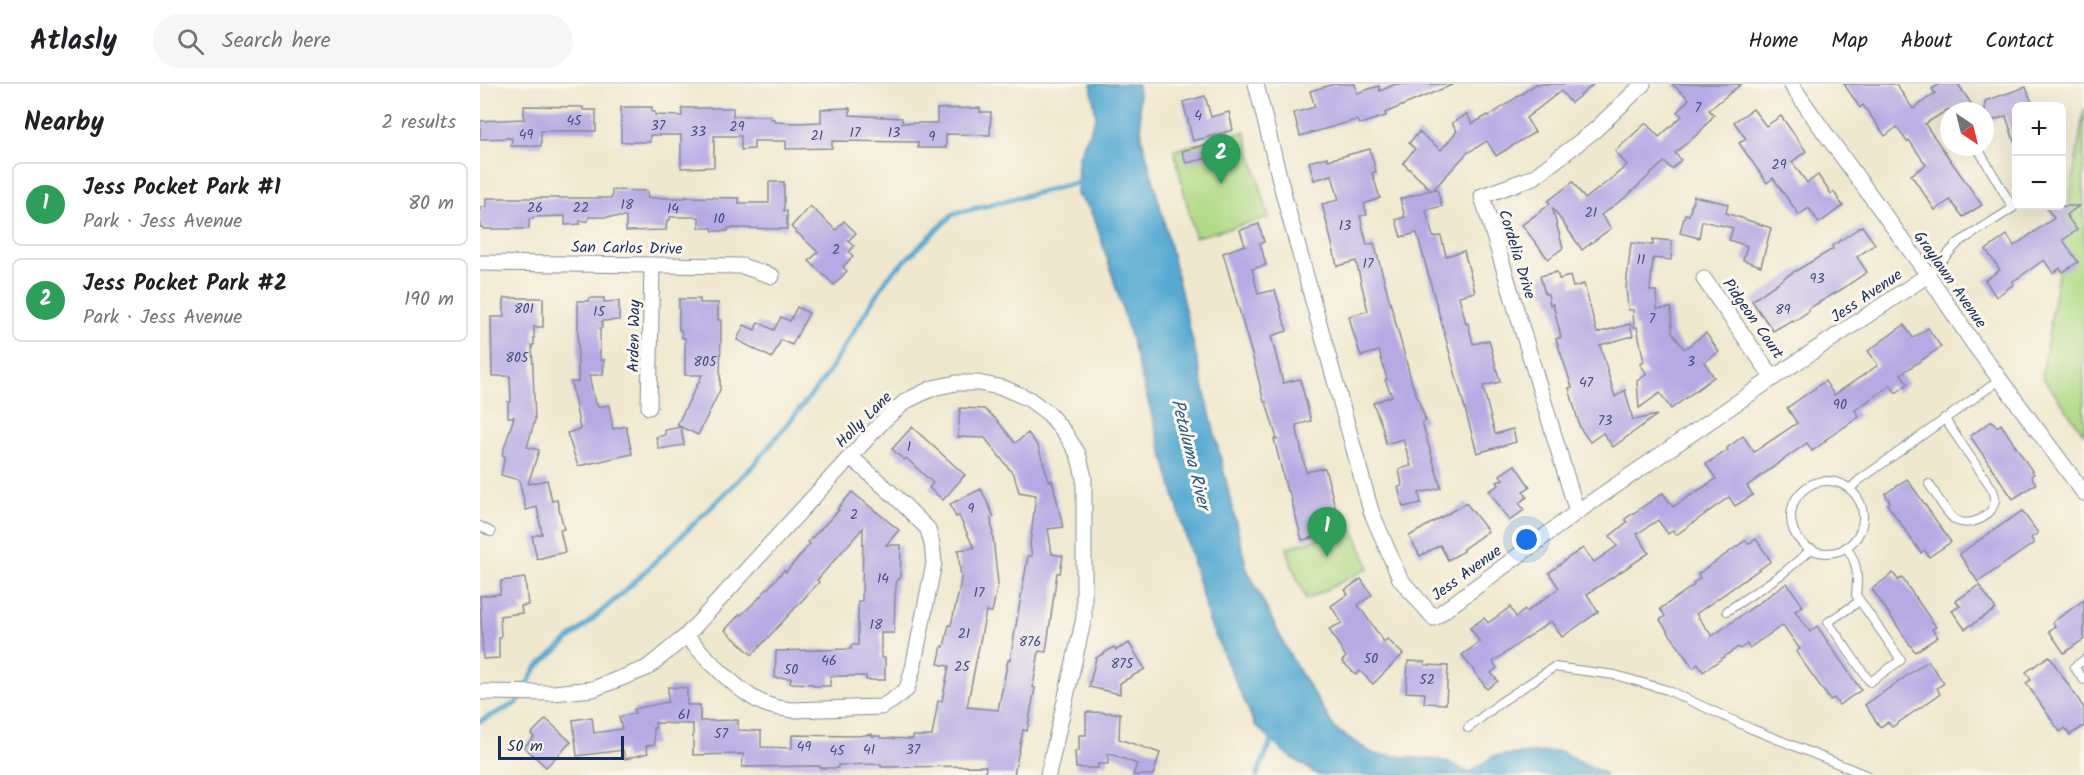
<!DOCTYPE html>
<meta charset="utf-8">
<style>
:root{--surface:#fff;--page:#f6f6f6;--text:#202124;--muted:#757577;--line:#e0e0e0;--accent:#ea580c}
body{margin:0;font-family:Kalam,sans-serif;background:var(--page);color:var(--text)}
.controls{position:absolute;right:18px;top:18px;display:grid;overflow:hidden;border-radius:9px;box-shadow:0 6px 24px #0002}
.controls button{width:54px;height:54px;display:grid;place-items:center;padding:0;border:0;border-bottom:2px solid var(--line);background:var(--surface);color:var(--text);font:30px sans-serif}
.compass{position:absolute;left:1460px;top:18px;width:54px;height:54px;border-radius:50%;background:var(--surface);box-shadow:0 6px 24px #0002;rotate:145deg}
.scale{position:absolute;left:18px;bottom:15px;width:126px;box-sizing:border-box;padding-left:6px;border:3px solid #1b2f5e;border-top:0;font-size:16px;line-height:21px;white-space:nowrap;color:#1b2f5e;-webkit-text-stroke:4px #fbf7ec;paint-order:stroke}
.you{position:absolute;left:1047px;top:456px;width:21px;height:21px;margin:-15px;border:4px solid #fff;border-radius:50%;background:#1a73e8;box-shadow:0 0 0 9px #1a73e833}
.badge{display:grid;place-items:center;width:39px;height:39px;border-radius:50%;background:var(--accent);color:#fff;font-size:20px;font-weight:700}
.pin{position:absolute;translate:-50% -50px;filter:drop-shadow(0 2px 3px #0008)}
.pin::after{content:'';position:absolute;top:32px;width:21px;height:18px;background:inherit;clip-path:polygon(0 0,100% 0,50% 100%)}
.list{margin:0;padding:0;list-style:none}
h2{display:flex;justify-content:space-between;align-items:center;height:78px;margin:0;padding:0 24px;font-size:26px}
h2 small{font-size:20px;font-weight:400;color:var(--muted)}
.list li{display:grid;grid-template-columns:39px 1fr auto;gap:18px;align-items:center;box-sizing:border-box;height:84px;margin:0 12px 12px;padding:0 12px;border:2px solid var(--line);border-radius:9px}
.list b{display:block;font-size:22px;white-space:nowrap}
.list p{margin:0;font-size:20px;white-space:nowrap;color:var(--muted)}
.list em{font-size:20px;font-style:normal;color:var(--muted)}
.icon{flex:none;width:33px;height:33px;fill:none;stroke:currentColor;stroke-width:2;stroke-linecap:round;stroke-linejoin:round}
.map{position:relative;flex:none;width:1604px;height:691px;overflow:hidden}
header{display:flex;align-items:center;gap:36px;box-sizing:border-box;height:84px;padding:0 30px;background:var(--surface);border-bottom:2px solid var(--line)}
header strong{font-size:28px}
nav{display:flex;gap:33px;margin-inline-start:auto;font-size:21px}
.search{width:420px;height:54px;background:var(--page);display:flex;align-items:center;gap:15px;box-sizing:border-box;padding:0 21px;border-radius:33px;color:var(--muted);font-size:22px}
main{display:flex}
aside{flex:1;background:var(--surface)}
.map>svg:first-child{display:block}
</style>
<header>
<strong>Atlasly</strong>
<div class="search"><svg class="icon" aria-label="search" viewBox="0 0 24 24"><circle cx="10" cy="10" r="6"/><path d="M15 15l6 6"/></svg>Search here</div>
<nav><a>Home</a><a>Map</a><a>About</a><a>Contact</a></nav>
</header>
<main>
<aside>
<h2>Nearby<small>2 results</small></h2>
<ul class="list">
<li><span class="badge" style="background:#2e9e5b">1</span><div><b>Jess Pocket Park #1</b><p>Park · Jess Avenue</p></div><em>80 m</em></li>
<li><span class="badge" style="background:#2e9e5b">2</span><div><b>Jess Pocket Park #2</b><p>Park · Jess Avenue</p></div><em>190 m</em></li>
</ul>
</aside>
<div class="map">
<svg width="1604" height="691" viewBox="0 0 1604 691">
<rect width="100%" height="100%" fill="#fbf7ec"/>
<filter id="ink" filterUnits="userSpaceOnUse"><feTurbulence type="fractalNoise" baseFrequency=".0167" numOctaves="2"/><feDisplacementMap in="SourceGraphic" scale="12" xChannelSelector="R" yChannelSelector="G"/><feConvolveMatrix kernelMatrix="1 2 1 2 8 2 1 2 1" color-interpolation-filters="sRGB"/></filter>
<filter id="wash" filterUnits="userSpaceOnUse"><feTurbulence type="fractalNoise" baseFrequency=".008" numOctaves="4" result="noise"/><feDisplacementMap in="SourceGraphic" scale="24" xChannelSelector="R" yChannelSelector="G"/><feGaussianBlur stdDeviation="1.35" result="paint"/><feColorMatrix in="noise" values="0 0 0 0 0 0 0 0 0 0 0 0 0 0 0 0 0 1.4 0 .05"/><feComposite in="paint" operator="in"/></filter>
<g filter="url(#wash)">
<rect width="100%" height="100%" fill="#f0e8ce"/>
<g fill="#b0da85" stroke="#668472" stroke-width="1.5">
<path d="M1604,24V350L1562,292Z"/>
<path d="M765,47L789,134L715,153L694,66Z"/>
<path d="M874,446L889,484L826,516L812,482L807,463Z"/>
</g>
<path fill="#56aad2" stroke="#386c98" stroke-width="1.5" d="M611,0H658L662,55L683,133L767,485L809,570L855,645L894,670L966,677L989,689L1013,672L1080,667L1127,691H838L805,669L775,641L730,540L642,223L617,142L609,124L597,111L598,74L616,33Z"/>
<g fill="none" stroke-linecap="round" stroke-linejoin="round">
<g stroke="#56aad2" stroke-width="5">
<path d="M0,637L37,619L56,584L145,507L274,381L344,295L408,193L473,130L604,97"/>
<path d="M777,691L794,651"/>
</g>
</g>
<g id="blocks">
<g fill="#b6a9e4">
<path d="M854,0H875L877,9L899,2L900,7L916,0H974L905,29L906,32L880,40L876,36L820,52L814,29L835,23L830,7Z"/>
<path d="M1056,0H1114L1091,19L1081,7L1046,34L1055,48L1016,72L1007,57L987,69L953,106L957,105L962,122L946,126L953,153L961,152L966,172L984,167L995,208L979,212L986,240L988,239L993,260L1009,256L1020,298L1003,302L1008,323L1015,350L1033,345L1036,358L997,369L937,149L921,153L916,136L925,133L920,115L951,106L923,79L935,65L929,59L939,48L961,66L977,47L972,39L987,30L992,40L1008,31L1009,32Z"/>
<path d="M1192,0H1261L1229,26L1234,31L1220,48L1195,69L1201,76L1192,85L1184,78L1146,113L1121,131L1131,144L1102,166L1072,123L1083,164L1068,175L1042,141L1070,120L1068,117L1093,98L1105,115L1132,94L1147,81L1135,67L1166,39L1179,53L1202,32L1197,28L1209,15Z"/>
<path d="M1364,0H1416L1433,25L1455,9L1452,5L1460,0H1478L1496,27L1467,26L1445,40L1502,121L1483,133L1470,116L1455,126L1431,91L1446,81L1429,56L1427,58L1417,43L1405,52L1383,21L1380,24Z"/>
<path d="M1546,3L1553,22H1536V56L1534,57L1526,32L1505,39V17Z"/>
<path d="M725,12L731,33L749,28L753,46L713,57L703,18Z"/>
<path d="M44,22L103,23V26H116V47H61V62H31L32,54L0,55V37L44,35Z"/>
<path d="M141,23H172V28H175V31L202,32V24H253V32H291V35H294L295,38L314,39L341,38V25L370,24V31L422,34V39H457V25L500,24V28H511L510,51L466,50V64H438V58L352,57V64L306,65V57H274V65L261,66V52H234V83L201,84V51H170V58H141Z"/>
<path d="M1273,25L1286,42L1301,32L1326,67L1312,78L1327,99L1338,91L1351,110L1354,108L1363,122L1339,139L1329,124L1319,131L1293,94L1287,99L1259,59L1266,55L1254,38Z"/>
<path d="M725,61L728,74L706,79L702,67Z"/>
<path d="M890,65L896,88L892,89L900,114L884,120L887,131L880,132L887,161L894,159L932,299L946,337L942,338L961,404L939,409L941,419L923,423L918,403L922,402L919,385L931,382L923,355L906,360L902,342L893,319L912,312L905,296L907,295L899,267L881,272L873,248L869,232L888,227L876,177L857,182L853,164L842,120L859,116L852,91L834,96L829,78L847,73L848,76Z"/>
<path d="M289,98H304V127H307V145L248,144V147H233L232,144H219V133H190V136H187L186,146L146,147V133H109L108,137H100V140L85,141V132L53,133V135H49V145H3V143H0V123H6V114H132V106L167,107L168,114H205V113L259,114V119H289Z"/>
<path d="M1214,112L1248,120L1246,129L1291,144L1281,182L1263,176L1267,162L1249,156L1253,144L1222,137L1219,154L1200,149L1205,130L1209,131Z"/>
<path d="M330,122L356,146L364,137L376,149L368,157L374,162L369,168L373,172L363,183L367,187L354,201L329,177L338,168L311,143Z"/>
<path d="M1565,122H1599L1586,131L1597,146L1583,156L1598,178L1583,188L1580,184L1573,189L1564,176L1532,198L1534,200L1516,213L1505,196L1520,186L1506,166L1527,151L1534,162L1574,134Z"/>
<path d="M779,140L784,158L780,159L786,181L772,185L778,210L795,206L807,247L791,252L803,299L820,295L831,337L816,341L826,388L845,384L856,426L838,430L844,451L822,456L809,407H807L794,355H797L786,318H784L776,285L743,169L765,161L760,146Z"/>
<path d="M1382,142L1395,160L1377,173L1387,188L1362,205L1328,225L1329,227L1313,238L1312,236L1293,247L1272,217L1307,192L1353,165L1352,162Z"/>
<path d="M1173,155L1192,157L1191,176L1173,174L1170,207H1176L1177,225L1191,224L1192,248L1204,265L1226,249L1239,268L1224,278L1234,293L1191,325L1180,309L1159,324L1157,297L1167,290L1160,280L1164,278L1157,243H1154L1153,226H1148L1146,203L1151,159L1173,161Z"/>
<path d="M1077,188L1079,195L1090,192L1093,203L1104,200L1117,249L1150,240L1153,252L1120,261L1135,313L1145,306L1153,336L1177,331L1133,363L1123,349L1110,358L1100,344L1089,304L1092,303L1076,255L1081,253L1073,220L1070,221L1068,210H1065L1060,192Z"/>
<path d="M24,214H63V243H54V261H52L55,336L47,363L59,366L48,400L67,396L72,417L77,416L84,445L80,446L85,468L57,475L52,452L62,450L57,423L46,426L39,396L21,391L25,372L22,371L34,333H28V318H31L30,292H12L11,233H24Z"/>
<path d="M109,214H124V218L139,217V236L122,237V244H120V276H124L123,291H109L115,320H117L118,323L129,321L133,345L146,342L152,370L98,382L87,349L100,345L91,298H98V217H109Z"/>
<path d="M199,215H220V219H238V236H241L240,306L218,351L197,341L222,291H205V254H202L201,246H199Z"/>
<path d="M317,223L329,229L312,261L301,256L292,274L257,256L264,241L275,246L278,238L294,246L301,233L310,237Z"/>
<path d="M1424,241L1433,254L1448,244L1461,263L1421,290L1428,300L1416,309L1411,301L1375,326L1379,333L1345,356L1346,357L1332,367L1327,359L1310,371L1267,402L1273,411L1255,422L1249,413L1196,451L1193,446L1188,450L1178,436L1157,450L1169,469L1107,510L1118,528L1082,553L1071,537L1038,560L1013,578L1017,584L1011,589L1018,597L1007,605L982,571L1000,558L990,544L1004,534L1008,539L1030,523L1036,533L1045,526L1046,528L1079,504L1069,489L1089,473L1103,464L1114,478L1137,462L1130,452L1147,438L1145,435L1183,409L1193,423L1236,395L1226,380L1248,366L1247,364L1263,352L1274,368L1317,339L1307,324L1345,297L1354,311L1398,281L1388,267Z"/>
<path d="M480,324L504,325L517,336L535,359L548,349L558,362L569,397L572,396L583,443L568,445L572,470L583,472L580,489H577L566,568L559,567L553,603L555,604L547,647L543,646L534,691H505L506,682L401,683V680L358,681V684H340V682L262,683L263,670L213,671V640L175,639L176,644H173L175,660L166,662L168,669L145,675L143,666L97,672L93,636L112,633L114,649L142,645L139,633L155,629L154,625L188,618V603L207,604V621H220V637L258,636V646L281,647V663L312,664V651L378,652L392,650V652H400V654L433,655V652H452L458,617H462L469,582L458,580L462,562L464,563L469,541H471L479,507L481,494L478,466L494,464L479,432L476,433L470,420L501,405L514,433L511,434L518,500L512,528L506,527L487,623L518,626L528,576H530L548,472H552L550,461L556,411L539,408L534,391L505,354L478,353Z"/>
<path d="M1512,337L1517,343L1521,340L1554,390L1551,392L1556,400L1533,415L1490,352Z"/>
<path d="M201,343L204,361L179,365L176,353L185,351V346Z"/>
<path d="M432,343L485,391L463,416L449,404L453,399L426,374L424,376L412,365Z"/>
<path d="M1035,381L1050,403L1043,407L1047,413L1039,419L1044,426L1029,437L1009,407L1019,401L1017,398L1023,395L1020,391Z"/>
<path d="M1427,395L1471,458L1449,473L1444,466L1441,469L1407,420L1410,418L1405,410Z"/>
<path d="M372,408L419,446L406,461H421L420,495H417L415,511L414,549H401V574H405V596H386V592H350V602H333V600L310,599L311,594H295L296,567L371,565V561H378V517H382L383,444L337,496L339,498L272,571L245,546L260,530L261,531L278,515L304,486L306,488L330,460L328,458L359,426L357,425Z"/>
<path d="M986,419L1008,447L983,465L984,467L968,476L960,461L940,472L929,452Z"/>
<path d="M1542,427L1558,449L1551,454L1554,459L1498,498L1479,470Z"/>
<path d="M1276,455L1291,477L1216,530L1232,552L1307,499L1323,522L1315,527L1330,548L1337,542L1381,606L1359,621L1354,614L1350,616L1316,568L1320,565L1303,541L1269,564L1267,560L1260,565L1258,563L1223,588L1218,580L1213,584L1180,536L1185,532L1180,525L1214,501L1213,499L1220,494L1218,490L1266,456L1268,460Z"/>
<path d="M1413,489L1418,496L1422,494L1456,543L1452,545L1458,553L1435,568L1392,505Z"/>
<path d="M45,494L48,521L41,522L42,529L20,532L21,554H19V574L3,575L0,512L20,510L21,497Z"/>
<path d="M881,495L892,511L878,521L904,558L907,555L923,570L893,600L880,587L876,591L862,577L866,573L849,545L862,539L851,522L868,510L865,506Z"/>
<path d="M1499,501L1516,525L1485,545L1472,527L1480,522L1476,517Z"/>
<path d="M1604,516V555L1584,569L1569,547L1575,542L1573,538Z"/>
<path d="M649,559L665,585L640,599V610L609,603L616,574L634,563L636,566Z"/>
<path d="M1569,572L1604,624V642L1590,651L1585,644L1580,648L1546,599L1551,596L1546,588Z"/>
<path d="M928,577L945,578V581L968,582L966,620L944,619L945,609L926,608Z"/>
<path d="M1448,577L1464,599L1457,604L1460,610L1412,643L1408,638L1400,643L1385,621Z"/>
<path d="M606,628L640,629L639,655L680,669L673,691H653L657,680L628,669V680H618V684H596L595,667H599V651H606Z"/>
<path d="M66,635L91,658L66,683L44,663L54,653L51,650Z"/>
</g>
</g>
</g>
<g filter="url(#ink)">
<use href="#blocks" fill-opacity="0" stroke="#868c96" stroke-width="1.5"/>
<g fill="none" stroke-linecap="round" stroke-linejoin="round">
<g stroke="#868c96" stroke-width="10">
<g id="service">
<path d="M1448,191L1478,159L1533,124L1497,63"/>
<circle cx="1347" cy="433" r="36"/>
<path d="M1449,400C1455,409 1466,429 1474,435C1488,445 1514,433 1515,415C1515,412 1514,409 1513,406L1464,334"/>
<path d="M1370,405L1378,397L1521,295"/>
<path d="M0,442L11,448"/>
<path d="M1366,463C1378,478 1378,492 1376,511L1380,517L1421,576L1390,598L1348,538L1380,517"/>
<path d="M1247,527L1302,490L1332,465"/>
<path d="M1604,576L1594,583L1604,596"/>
<path d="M988,644L1021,618L1074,583L1135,591L1187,606L1272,645L1386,691"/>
</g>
</g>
<g stroke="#868c96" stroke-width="17">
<g id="minor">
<path d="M776,0L805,116L891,427L920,495L954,534L1097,428L1293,294L1448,191"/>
<path d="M1311,0L1335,35L1448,191L1493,259L1604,409"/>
<path d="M0,179L262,182L292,192"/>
<path d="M1224,195L1293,294"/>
<path d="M169,323L172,181"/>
<path d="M1097,428L1002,112L1054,93L1115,46L1163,0"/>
<path d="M206,552C226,573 259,610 285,620C294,624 304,625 313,626L401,623L413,616L427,605L433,584L454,479L452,460L448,445L418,415L371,373"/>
<path d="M0,608L73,609L113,605L167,584L206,552L404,336L426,317L453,304L476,299H498L524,304L549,315L569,330L585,349L598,370L604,393V534L568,691"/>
</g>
</g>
<use href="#service" stroke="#fff" stroke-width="8"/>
<use href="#minor" stroke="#fff" stroke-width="15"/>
</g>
</g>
<g text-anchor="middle" stroke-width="6" stroke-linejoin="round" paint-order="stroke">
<g font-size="14" fill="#424e80">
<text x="1218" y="28">7</text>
<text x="718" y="36">4</text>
<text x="94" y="41">45</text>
<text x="178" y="46">37</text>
<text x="257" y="47">29</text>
<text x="218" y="52">33</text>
<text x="375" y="53">17</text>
<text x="414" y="53">13</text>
<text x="46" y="55">49</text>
<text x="337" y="56">21</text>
<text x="452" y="57">9</text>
<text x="1299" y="85">29</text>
<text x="147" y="125">18</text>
<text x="55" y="128">26</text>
<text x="101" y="128">22</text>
<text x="193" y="129">14</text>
<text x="1111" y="133">21</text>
<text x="239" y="139">10</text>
<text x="865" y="146">13</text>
<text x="356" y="170">2</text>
<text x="1161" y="180">11</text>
<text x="888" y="184">17</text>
<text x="1337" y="199">93</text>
<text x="44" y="229">801</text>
<text x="1303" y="230">89</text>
<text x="119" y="232">15</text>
<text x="1172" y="239">7</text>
<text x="37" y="278">805</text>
<text x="225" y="282">805</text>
<text x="1211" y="282">3</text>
<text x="1106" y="303">47</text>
<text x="1360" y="325">90</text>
<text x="1125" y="341">73</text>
<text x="429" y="367">1</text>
<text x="491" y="429">9</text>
<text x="374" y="435">2</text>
<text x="403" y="499">14</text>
<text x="499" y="513">17</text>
<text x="396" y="545">18</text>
<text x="484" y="554">21</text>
<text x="550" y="562">876</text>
<text x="891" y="579">50</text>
<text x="349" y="581">46</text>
<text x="642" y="584">875</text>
<text x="482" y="587">25</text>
<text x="311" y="590">50</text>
<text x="947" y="600">52</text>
<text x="204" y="635">61</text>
<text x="241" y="654">57</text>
<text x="324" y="667">49</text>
<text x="389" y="670">41</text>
<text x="433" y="670">37</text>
<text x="357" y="671">45</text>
</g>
<g font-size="16" fill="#1b2f5e" stroke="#fbf7ec">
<text transform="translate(147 163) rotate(1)" y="6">San Carlos Drive</text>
<text transform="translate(1038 170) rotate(73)" y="6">Cordelia Drive</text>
<text transform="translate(1471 195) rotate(55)" y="6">Graylawn Avenue</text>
<text transform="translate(1386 211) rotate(-34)" y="6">Jess Avenue</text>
<text transform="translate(1274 234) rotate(55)" y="6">Pidgeon Court</text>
<text transform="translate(153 252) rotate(-89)" y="6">Arden Way</text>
<text transform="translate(383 335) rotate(-45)" y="6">Holly Lane</text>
<text transform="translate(986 488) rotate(-36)" y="6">Jess Avenue</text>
</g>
<g font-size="18" font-style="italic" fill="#305a87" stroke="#fbf7ec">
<text transform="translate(711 370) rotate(76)" y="6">Petaluma River</text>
</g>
</g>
</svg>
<div class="controls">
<button>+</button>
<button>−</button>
</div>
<svg class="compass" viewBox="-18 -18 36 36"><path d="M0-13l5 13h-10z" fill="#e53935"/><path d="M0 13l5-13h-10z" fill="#757577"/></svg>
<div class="scale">50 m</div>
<div class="you"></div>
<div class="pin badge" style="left:847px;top:473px;background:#2e9e5b">1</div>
<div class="pin badge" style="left:741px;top:100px;background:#2e9e5b">2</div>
</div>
</main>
